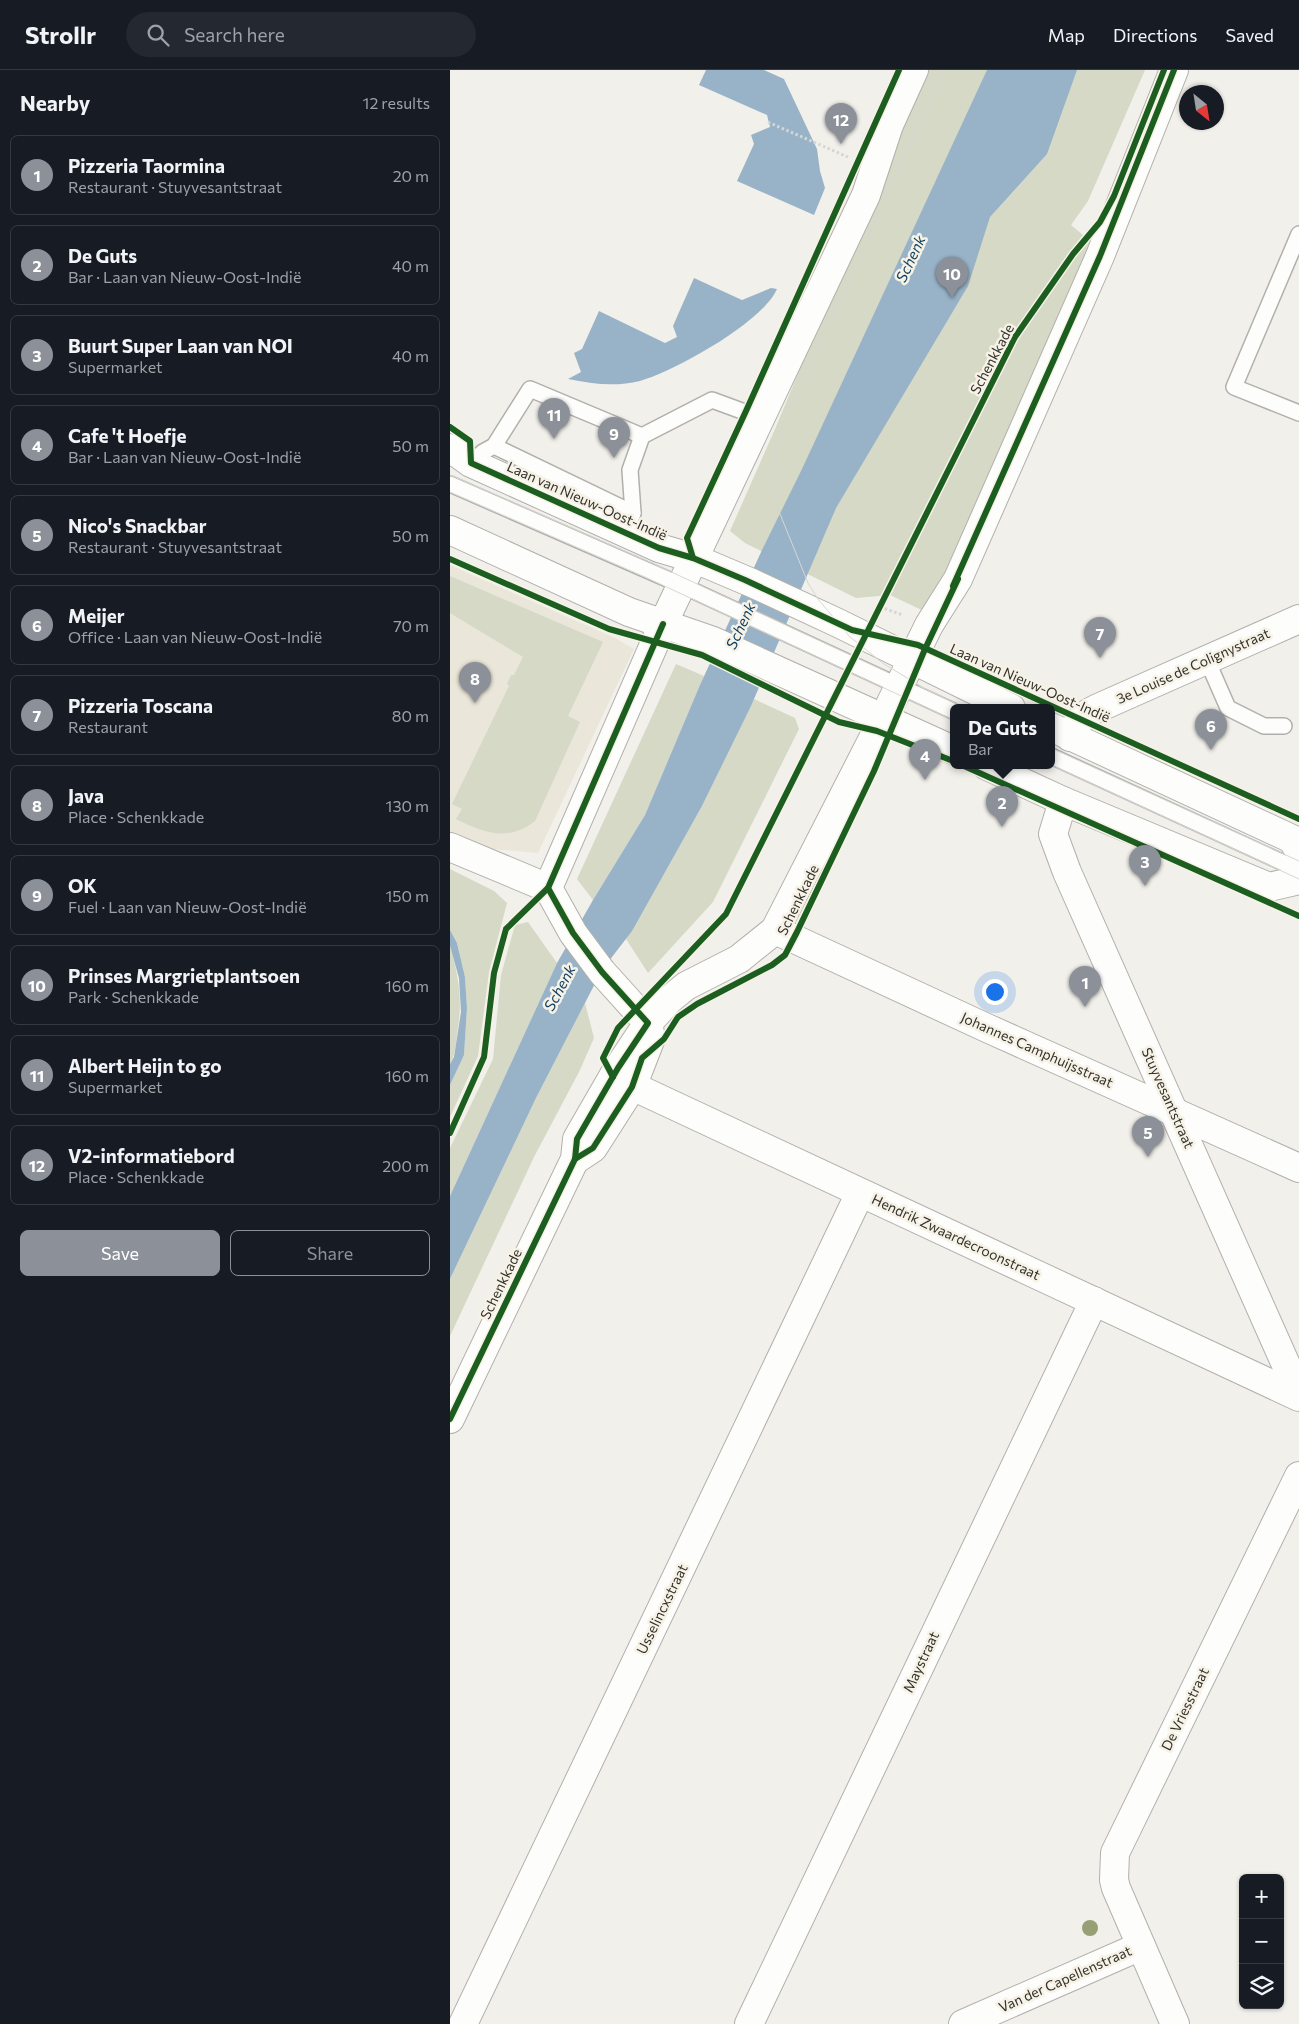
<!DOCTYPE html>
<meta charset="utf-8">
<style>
:root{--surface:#171b24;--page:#242831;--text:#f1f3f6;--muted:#9ea1a6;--line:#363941;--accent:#8c9099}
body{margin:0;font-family:Commissioner,sans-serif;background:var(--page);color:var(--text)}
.controls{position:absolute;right:15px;bottom:15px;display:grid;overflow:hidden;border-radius:8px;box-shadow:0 1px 4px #0004}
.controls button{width:45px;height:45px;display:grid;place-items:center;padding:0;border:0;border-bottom:1px solid var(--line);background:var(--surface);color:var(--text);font:25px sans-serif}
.compass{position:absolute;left:729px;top:15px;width:45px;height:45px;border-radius:50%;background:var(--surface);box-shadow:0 1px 4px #0004;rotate:150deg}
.you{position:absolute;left:544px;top:921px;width:18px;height:18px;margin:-12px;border:4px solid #fff;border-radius:50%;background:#1a73e8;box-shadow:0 0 0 8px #1a73e833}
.badge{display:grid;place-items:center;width:32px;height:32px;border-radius:50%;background:var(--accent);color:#fff;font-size:16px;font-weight:700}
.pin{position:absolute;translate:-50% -41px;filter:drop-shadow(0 1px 2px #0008)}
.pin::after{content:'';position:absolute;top:26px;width:18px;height:15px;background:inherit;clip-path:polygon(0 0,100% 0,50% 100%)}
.popup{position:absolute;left:500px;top:634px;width:105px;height:65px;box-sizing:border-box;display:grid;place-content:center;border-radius:8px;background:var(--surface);filter:drop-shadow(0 1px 4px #0005);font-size:16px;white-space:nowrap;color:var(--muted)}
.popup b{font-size:19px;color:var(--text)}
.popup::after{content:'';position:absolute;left:50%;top:100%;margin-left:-10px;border:10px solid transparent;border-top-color:var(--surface)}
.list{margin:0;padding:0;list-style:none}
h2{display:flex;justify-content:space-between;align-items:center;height:65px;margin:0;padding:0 20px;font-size:21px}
h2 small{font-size:16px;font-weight:400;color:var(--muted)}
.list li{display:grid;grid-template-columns:32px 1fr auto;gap:15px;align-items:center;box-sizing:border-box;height:80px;margin:0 10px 10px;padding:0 10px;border:1px solid var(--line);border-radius:8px}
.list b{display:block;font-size:19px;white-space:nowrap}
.list p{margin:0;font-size:16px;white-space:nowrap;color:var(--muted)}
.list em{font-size:16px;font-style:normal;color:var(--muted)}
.actions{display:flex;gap:10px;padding:15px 20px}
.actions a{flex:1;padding:11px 0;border:1px solid var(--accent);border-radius:8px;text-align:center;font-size:18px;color:var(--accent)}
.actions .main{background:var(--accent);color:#fff}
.icon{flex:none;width:28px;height:28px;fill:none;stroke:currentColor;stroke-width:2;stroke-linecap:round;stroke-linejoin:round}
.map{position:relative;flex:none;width:849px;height:1954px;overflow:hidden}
header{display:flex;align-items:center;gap:30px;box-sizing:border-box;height:70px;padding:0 25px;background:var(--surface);border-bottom:1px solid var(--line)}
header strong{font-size:24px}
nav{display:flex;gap:28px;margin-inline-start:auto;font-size:18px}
.search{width:350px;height:45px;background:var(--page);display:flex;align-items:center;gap:12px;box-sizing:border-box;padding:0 18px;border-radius:28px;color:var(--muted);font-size:19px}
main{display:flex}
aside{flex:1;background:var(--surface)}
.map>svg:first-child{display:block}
</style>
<header>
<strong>Strollr</strong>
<div class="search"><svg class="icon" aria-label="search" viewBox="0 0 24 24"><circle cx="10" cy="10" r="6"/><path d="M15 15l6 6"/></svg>Search here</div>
<nav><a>Map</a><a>Directions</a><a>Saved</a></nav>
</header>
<main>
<aside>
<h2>Nearby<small>12 results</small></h2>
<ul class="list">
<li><span class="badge">1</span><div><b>Pizzeria Taormina</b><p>Restaurant · Stuyvesantstraat</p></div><em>20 m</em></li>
<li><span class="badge">2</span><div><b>De Guts</b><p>Bar · Laan van Nieuw-Oost-Indië</p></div><em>40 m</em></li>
<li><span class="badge">3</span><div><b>Buurt Super Laan van NOI</b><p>Supermarket</p></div><em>40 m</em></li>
<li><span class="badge">4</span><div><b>Cafe 't Hoefje</b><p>Bar · Laan van Nieuw-Oost-Indië</p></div><em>50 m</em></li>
<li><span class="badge">5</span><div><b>Nico's Snackbar</b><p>Restaurant · Stuyvesantstraat</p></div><em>50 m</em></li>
<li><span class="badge">6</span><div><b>Meijer</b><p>Office · Laan van Nieuw-Oost-Indië</p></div><em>70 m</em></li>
<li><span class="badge">7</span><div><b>Pizzeria Toscana</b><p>Restaurant</p></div><em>80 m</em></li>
<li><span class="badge">8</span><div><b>Java</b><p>Place · Schenkkade</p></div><em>130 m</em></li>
<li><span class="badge">9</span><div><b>OK</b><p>Fuel · Laan van Nieuw-Oost-Indië</p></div><em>150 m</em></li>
<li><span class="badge">10</span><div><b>Prinses Margrietplantsoen</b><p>Park · Schenkkade</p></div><em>160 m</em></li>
<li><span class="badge">11</span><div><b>Albert Heijn to go</b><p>Supermarket</p></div><em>160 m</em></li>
<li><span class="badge">12</span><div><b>V2-informatiebord</b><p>Place · Schenkkade</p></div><em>200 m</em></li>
</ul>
<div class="actions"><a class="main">Save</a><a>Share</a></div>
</aside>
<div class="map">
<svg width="849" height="1954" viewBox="0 0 849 1954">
<rect width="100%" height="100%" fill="#f2f0ea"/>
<path fill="#eae6d9" d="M0,495L165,568L184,579L88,783L9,776L0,795Z"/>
<g fill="#d5d9c6">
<path d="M477,0H695L638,131L621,155L646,176L478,543L440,525L406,528L295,473L280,461L325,359L445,70Z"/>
<path d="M0,506L153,572L118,646L130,652L85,751C58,772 34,763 6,749L12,739L2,734L59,616L57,614L61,605H64L73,587L0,543Z"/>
<path d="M226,594L254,606L195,745L143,830L127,809Z"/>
<path d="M304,629L345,648L349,659L263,832L198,903L176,869L252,736Z"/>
<path d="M0,799L44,821L57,833L39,902L28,986L0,1047V1015L14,985L17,938L15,907L7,873L0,860Z"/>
<path d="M78,852L107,893L0,1126V1078L43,989L51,905L65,855Z"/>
<path d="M0,876C9,908 13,931 7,964C6,975 5,985 0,994Z"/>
<path d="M135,933L144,968L129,1002L84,1087L0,1266V1209L86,1028Z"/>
</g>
<g fill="#98b3c8">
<path d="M256,0H314L334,9L367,79L370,101L375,118L364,145L287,111L304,74L301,65L320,57L317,45L249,15Z"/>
<path d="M537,0H627L597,84L540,147L518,216L386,438L301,636L252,736L182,861L152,900L86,1028L0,1209V1126L107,893L143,830L195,745L250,615L312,480L352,399Z"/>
<path d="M244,208L292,230L321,218L327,219C313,252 225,301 190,311C166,317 142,314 118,309L131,302L124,283L132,279L149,241L215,273L227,267L223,256Z"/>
<path d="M0,860L7,873L15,907L17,938L14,985L0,1015V994L4,987L11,942L9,908L0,876Z"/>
</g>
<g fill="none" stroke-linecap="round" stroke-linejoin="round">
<g stroke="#b2b0ac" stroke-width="18">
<g id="service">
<path d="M849,164L784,317L849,343"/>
<path d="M44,376L183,443"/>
<path d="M21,393L33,382L44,376L80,319L192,366"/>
<path d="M0,414L231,515L503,641"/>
<path d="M175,462L183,443L180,400L192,366L262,330L311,348"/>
<path d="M757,590L778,638L814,656H834"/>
<path d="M601,686L849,800"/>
</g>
</g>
<g stroke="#b2b0ac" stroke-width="30">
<g id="minor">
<path d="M620,667C626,652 633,645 648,638L849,549"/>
<path d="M613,731L603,764L617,802L849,1324"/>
<path d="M0,777L98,818"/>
<path d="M325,860L539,959L849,1098"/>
<path d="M163,1007L849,1327"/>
<path d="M13,1954L410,1123"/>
<path d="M299,1954L644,1231"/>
<path d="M513,1954L691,1876"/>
<path d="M725,1954L666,1818L664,1810L665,1783L849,1406"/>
</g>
</g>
<g stroke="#b2b0ac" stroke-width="30">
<g id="tertiary">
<path d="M128,1088L143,1078L182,1017L201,968L198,953L219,930L236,916L289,889L325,860L434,647"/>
<path d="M0,1349L125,1089L127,1069L168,998L198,953L152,902L123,863L98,818L213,554"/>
</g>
</g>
<g stroke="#b2b0ac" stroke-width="30">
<g id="secondary">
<path d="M0,378L21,393L209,478L243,488L302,513L388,553L561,638"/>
<path d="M0,460L179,542L263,571L503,680"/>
<path d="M213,554L416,125L439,55L464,0"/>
<path d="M434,647L479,555L508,509L650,186L724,0"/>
<path d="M601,657L842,769L849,781"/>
<path d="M537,696L613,731L819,817L849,810"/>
</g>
</g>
<g stroke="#d6d6d4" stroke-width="3" stroke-dasharray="2.5 2.5" stroke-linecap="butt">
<path d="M318,52L398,87"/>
<path d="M430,537L453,545"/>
</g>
<use href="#service" stroke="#fdfdfc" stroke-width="15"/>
<use href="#minor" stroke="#fdfdfc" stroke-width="28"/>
<use href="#tertiary" stroke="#fdfdfc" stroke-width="28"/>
<use href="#secondary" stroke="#fdfdfc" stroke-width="28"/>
<g stroke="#d7d6d4" stroke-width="1">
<path d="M0,405L202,493L437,602"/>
<path d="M0,422L195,507L503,650"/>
<path d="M469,616L516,638"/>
<path d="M474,618L434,594L400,567L368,529L358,513L328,439L323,420V401L326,381L332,357L494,0"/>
<path d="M601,678L849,791"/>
<path d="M601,695L849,809"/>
</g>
<g stroke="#f6f2e6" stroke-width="9">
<g id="cycleway">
<path d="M0,357L20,371L21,393L209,478L243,488L295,510L402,560L468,575L849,749"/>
<path d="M243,488L237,468L296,341L449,0"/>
<path d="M0,489L159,559L252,585L389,652L427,661L503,691"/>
<path d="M503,516L650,186L724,0"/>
<path d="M514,696L849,846"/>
<path d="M163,1007L153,988L168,958L276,844L565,267L623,184L650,152L664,126L714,0"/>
<path d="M0,1063L34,987L44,903L56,859L98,818L213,554"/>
<path d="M125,1089L143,1078L182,1017L192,988L214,969L228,947L247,934L322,895L335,885L347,862L424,701L475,579L508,509"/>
<path d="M0,1349L125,1089L127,1069L168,998L198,953L152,902L123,863L98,818"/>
</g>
</g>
<use href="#cycleway" stroke="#1b5e20" stroke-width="6"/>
</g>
<circle fill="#969f75" cx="640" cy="1858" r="8"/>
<g text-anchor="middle" stroke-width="5" stroke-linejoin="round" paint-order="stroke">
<g font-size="14" fill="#34322e" stroke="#f6f2e6">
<text transform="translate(542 289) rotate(-62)" y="5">Schenkkade</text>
<text transform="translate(137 431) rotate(24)" y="5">Laan van Nieuw-Oost-Indië</text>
<text transform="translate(743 596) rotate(-24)" y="5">3e Louise de Colignystraat</text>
<text transform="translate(580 613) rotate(24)" y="5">Laan van Nieuw-Oost-Indië</text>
<text transform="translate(348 830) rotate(-64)" y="5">Schenkkade</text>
<text transform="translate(587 980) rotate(24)" y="5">Johannes Camphuijsstraat</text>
<text transform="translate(718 1028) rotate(66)" y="5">Stuyvesantstraat</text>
<text transform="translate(506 1167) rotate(25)" y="5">Hendrik Zwaardecroonstraat</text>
<text transform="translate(51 1214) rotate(-64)" y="5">Schenkkade</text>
<text transform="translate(212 1539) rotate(-64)" y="5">Usselincxstraat</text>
<text transform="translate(471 1592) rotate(-65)" y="5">Maystraat</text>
<text transform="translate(735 1639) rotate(-64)" y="5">De Vriesstraat</text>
<text transform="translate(615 1909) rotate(-24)" y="5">Van der Capellenstraat</text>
</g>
<g font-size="15" font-style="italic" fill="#0e3d5e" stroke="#f6f2e6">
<text transform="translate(461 189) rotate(-65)" y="5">Schenk</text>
<text transform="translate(291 556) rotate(-65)" y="5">Schenk</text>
<text transform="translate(110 918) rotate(-62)" y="5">Schenk</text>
</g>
</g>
</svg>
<div class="controls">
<button>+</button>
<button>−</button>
<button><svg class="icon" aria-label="layers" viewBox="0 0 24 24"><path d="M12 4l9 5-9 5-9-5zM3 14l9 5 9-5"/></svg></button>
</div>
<svg class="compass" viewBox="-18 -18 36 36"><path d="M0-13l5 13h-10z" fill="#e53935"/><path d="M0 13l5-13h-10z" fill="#9ea1a6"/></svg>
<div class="you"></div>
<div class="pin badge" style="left:635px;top:937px">1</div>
<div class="pin badge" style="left:552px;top:757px">2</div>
<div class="popup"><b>De Guts</b>Bar</div>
<div class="pin badge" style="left:695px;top:816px">3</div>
<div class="pin badge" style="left:475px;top:710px">4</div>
<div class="pin badge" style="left:698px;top:1087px">5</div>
<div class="pin badge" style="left:761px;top:680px">6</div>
<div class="pin badge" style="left:650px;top:588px">7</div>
<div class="pin badge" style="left:25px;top:633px">8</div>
<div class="pin badge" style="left:164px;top:388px">9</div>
<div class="pin badge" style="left:502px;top:228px">10</div>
<div class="pin badge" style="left:104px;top:369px">11</div>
<div class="pin badge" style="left:391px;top:74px">12</div>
</div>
</main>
